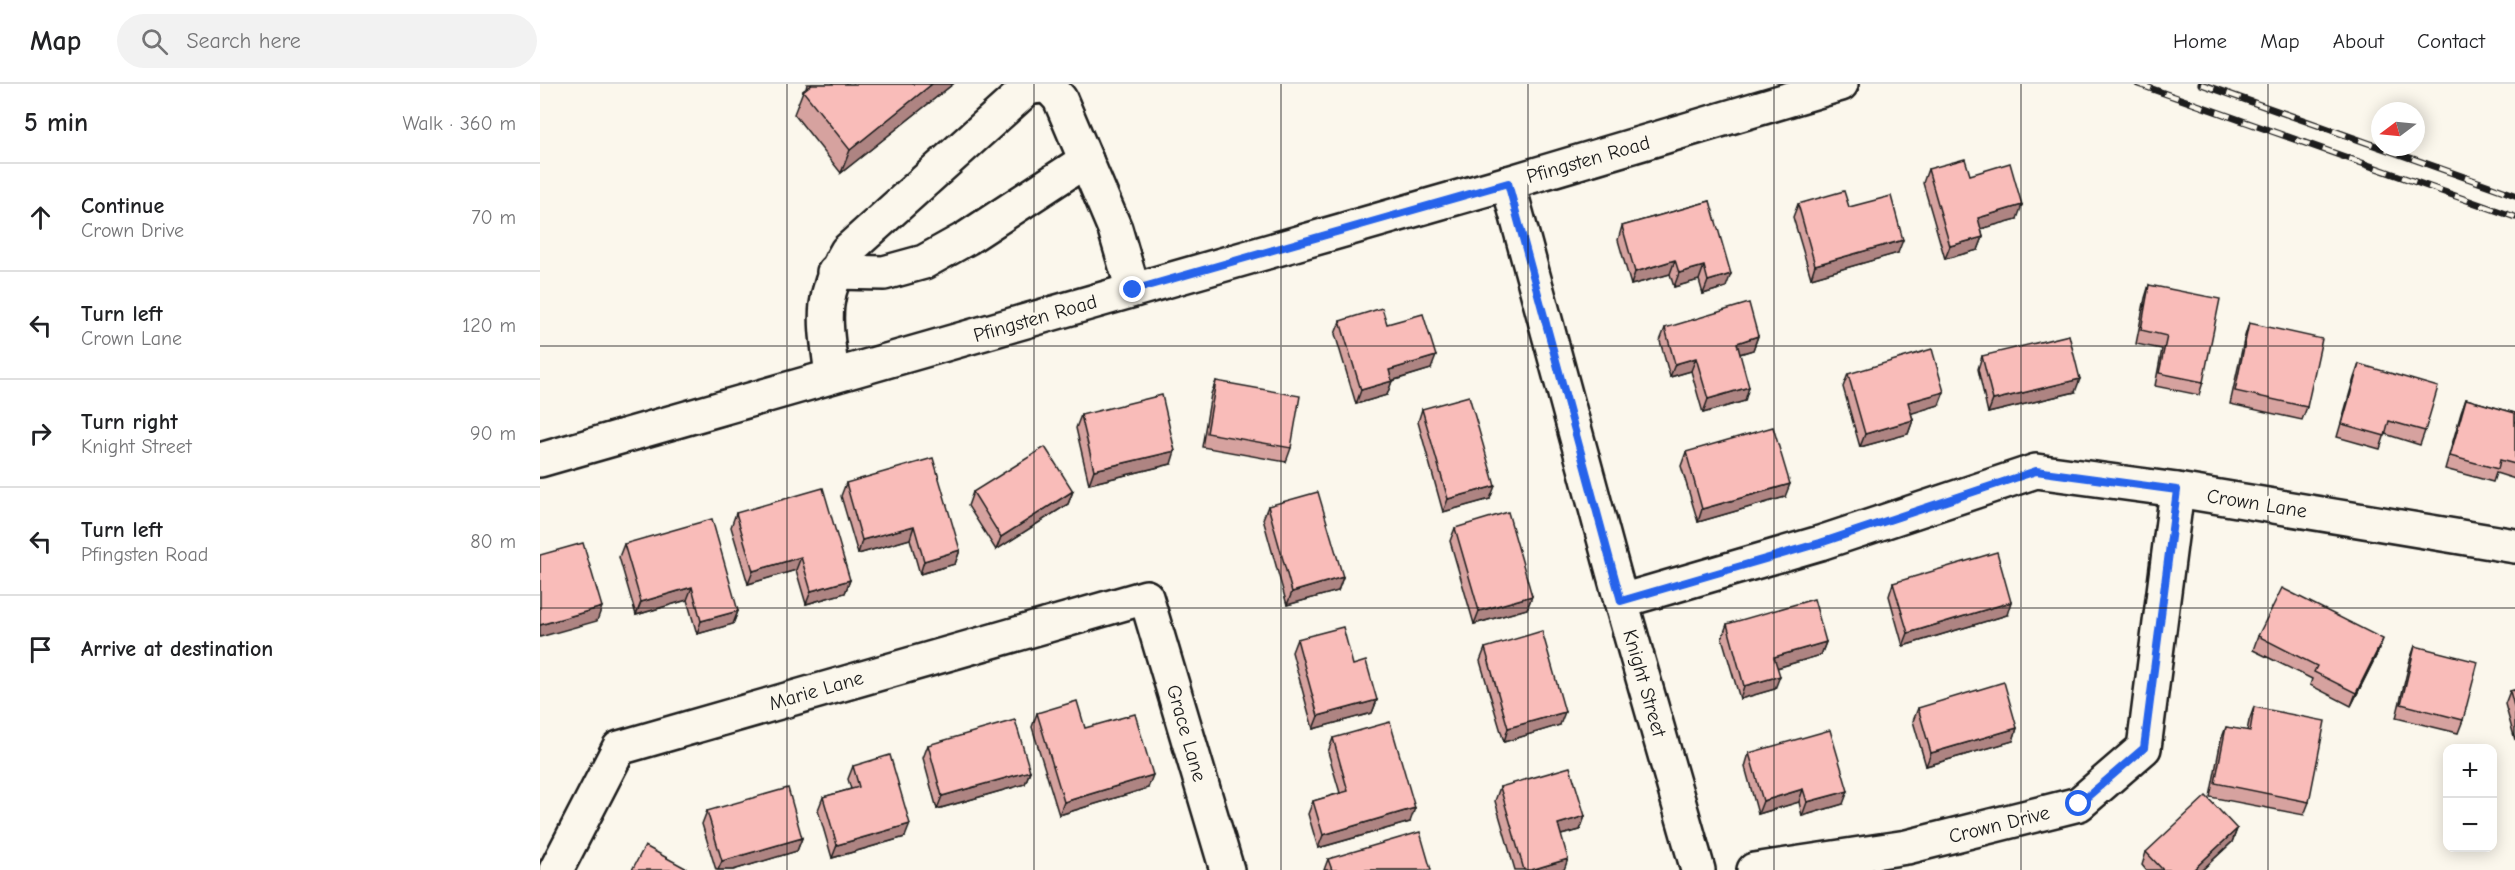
<!DOCTYPE html>
<meta charset="utf-8">
<style>
:root{--surface:#fff;--page:#f2f2f2;--text:#202124;--muted:#757577;--line:#e0e0e0}
body{margin:0;font-family:"Comic Neue",sans-serif;background:var(--page);color:var(--text)}
.controls{position:absolute;right:18px;bottom:18px;display:grid;overflow:hidden;border-radius:12px;box-shadow:0 3px 15px #0003}
.controls button{width:54px;height:54px;display:grid;place-items:center;padding:0;border:0;border-bottom:2px solid var(--line);background:var(--surface);color:var(--text);font:30px sans-serif}
.compass{position:absolute;left:1831px;top:18px;width:54px;height:54px;border-radius:50%;background:var(--surface);box-shadow:0 3px 15px #0003;rotate:254deg}
.stop{position:absolute;width:18px;height:18px;margin:-14px;border:4px solid #2563eb;border-radius:50%;background:#fff}
.stop.end{background:#2563eb;border-color:#fff;box-shadow:0 2px 6px #0008}
.list{margin:0;padding:0;list-style:none}
h2{display:flex;justify-content:space-between;align-items:center;height:78px;margin:0;padding:0 24px;font-size:26px}
h2 small{font-size:20px;font-weight:400;color:var(--muted)}
.list li{display:grid;grid-template-columns:39px 1fr auto;gap:18px;align-items:center;box-sizing:border-box;height:108px;padding:0 24px;border-top:2px solid var(--line)}
.list b{display:block;font-size:22px;white-space:nowrap}
.list p{margin:0;font-size:20px;white-space:nowrap;color:var(--muted)}
.list em{font-size:20px;font-style:normal;color:var(--muted)}
.icon{flex:none;width:33px;height:33px;fill:none;stroke:currentColor;stroke-width:2;stroke-linecap:round;stroke-linejoin:round}
.map{position:relative;flex:none;width:1975px;height:786px;overflow:hidden}
header{display:flex;align-items:center;gap:36px;box-sizing:border-box;height:84px;padding:0 30px;background:var(--surface);border-bottom:2px solid var(--line)}
header strong{font-size:28px}
nav{display:flex;gap:33px;margin-inline-start:auto;font-size:21px}
.search{width:420px;height:54px;background:var(--page);display:flex;align-items:center;gap:15px;box-sizing:border-box;padding:0 21px;border-radius:33px;color:var(--muted);font-size:22px}
main{display:flex}
aside{flex:1;background:var(--surface)}
.map>svg:first-child{display:block}
</style>
<header>
<strong>Map</strong>
<div class="search"><svg class="icon" aria-label="search" viewBox="0 0 24 24"><circle cx="10" cy="10" r="6"/><path d="M15 15l6 6"/></svg>Search here</div>
<nav><a>Home</a><a>Map</a><a>About</a><a>Contact</a></nav>
</header>
<main>
<aside>
<h2>5 min<small>Walk · 360 m</small></h2>
<ul class="list">
<li><svg class="icon" aria-label="ahead" viewBox="0 0 24 24"><path d="M12 20V5M6 11l6-6 6 6"/></svg><div><b>Continue</b><p>Crown Drive</p></div><em>70 m</em></li>
<li><svg class="icon" aria-label="left" viewBox="0 0 24 24"><path d="M17 20v-9H6M10 6l-5 5 5 5"/></svg><div><b>Turn left</b><p>Crown Lane</p></div><em>120 m</em></li>
<li><svg class="icon" aria-label="right" viewBox="0 0 24 24"><path d="M7 20v-9h11M14 6l5 5-5 5"/></svg><div><b>Turn right</b><p>Knight Street</p></div><em>90 m</em></li>
<li><svg class="icon" aria-label="left" viewBox="0 0 24 24"><path d="M17 20v-9H6M10 6l-5 5 5 5"/></svg><div><b>Turn left</b><p>Pfingsten Road</p></div><em>80 m</em></li>
<li><svg class="icon" aria-label="arrive" viewBox="0 0 24 24"><path d="M6 21V4h12l-3 4 3 4H6"/></svg><div><b>Arrive at destination</b></div></li>
</ul>
</aside>
<div class="map">
<svg width="1975" height="786" viewBox="0 0 1975 786">
<rect width="100%" height="100%" fill="#fbf7ec"/>
<filter id="ink" filterUnits="userSpaceOnUse"><feTurbulence type="fractalNoise" baseFrequency=".0167" numOctaves="2"/><feDisplacementMap in="SourceGraphic" scale="12" xChannelSelector="R" yChannelSelector="G"/><feConvolveMatrix kernelMatrix="1 2 1 2 8 2 1 2 1" color-interpolation-filters="sRGB"/></filter>
<g filter="url(#ink)">
<g fill="none" stroke-linecap="round" stroke-linejoin="round">
<g stroke="#1c1c1c" stroke-width="38">
<g id="minor">
<path d="M968,99L1081,517L1158,786"/>
<path d="M294,188L344,189L384,178L427,154L546,76"/>
<path d="M292,292C286,240 278,215 307,167L488,4C506,1 508,1 520,15L575,145L593,206"/>
<path d="M0,376L968,99L1301,0"/>
<path d="M1081,517L1280,459L1496,387L1637,406L1975,462"/>
<path d="M16,786L79,664L606,513L687,786"/>
<path d="M1214,786L1367,763L1539,720L1604,664L1637,406"/>
</g>
</g>
<use href="#minor" stroke="#fbf7ec" stroke-width="33"/>
<g stroke="#1c1c1c" stroke-width="7">
<g id="rail">
<path d="M1598,0L1975,133"/>
<path d="M1661,0L1975,111"/>
</g>
</g>
<use href="#rail" stroke="#fbf7ec" stroke-width="4.5" stroke-dasharray="14" stroke-linecap="butt"/>
</g>
<g fill="#d6a29f" stroke="#1c1c1c" stroke-width="1.5">
<path d="M267,0H413L301,89L254,30L263,7L266,5Z"/>
<path d="M1388,85L1430,91L1477,135L1441,145L1443,153L1438,166L1405,175L1383,99Z"/>
<path d="M1170,117L1186,203L1163,210L1159,196L1134,203L1130,190L1091,201L1078,156L1082,142Z"/>
<path d="M1258,120L1309,123L1358,169L1271,194L1253,133Z"/>
<path d="M1609,201L1663,298L1659,311L1615,302L1622,265L1596,260L1605,214Z"/>
<path d="M800,237L847,240L891,285L852,297L847,311L816,320L795,250Z"/>
<path d="M1709,239L1767,323L1762,336L1690,320L1705,252Z"/>
<path d="M1125,244L1218,252L1213,266L1200,270L1205,317L1163,329L1151,287L1130,293L1120,257Z"/>
<path d="M1442,272L1535,308L1448,329L1438,285Z"/>
<path d="M1819,280L1885,347L1880,361L1845,350L1840,365L1797,353L1814,294Z"/>
<path d="M1308,290L1399,321L1371,329L1373,336L1368,350L1320,363L1303,303Z"/>
<path d="M676,297L751,364L746,378L662,363L671,310Z"/>
<path d="M1926,315L1975,329V395L1956,389L1953,398L1905,385L1921,329Z"/>
<path d="M882,325L950,415L903,428L878,338Z"/>
<path d="M541,331L631,380L549,400L536,344Z"/>
<path d="M1146,368L1245,413L1158,438L1141,382Z"/>
<path d="M306,399L420,466L415,480L380,490L370,455L318,470L301,412Z"/>
<path d="M533,407L528,420L456,466L428,422L433,408Z"/>
<path d="M728,422L803,493L798,507L747,521L723,435Z"/>
<path d="M196,429L310,496L305,509L266,520L256,486L208,500L191,443Z"/>
<path d="M915,444L992,512L987,525L934,540L910,457Z"/>
<path d="M84,460L198,527L193,540L157,550L147,516L96,531L79,473Z"/>
<path d="M1353,499L1467,531L1363,562L1349,512Z"/>
<path d="M1187,540L1286,558L1281,571L1237,584L1235,605L1200,615L1182,554Z"/>
<path d="M1718,552L1838,568L1811,622L1770,601L1772,595L1713,566Z"/>
<path d="M757,555L813,581L837,616L832,629L773,645L752,568Z"/>
<path d="M1875,562L1923,636L1918,649L1856,634L1870,576Z"/>
<path d="M945,564L1020,641L964,658L940,577Z"/>
<path d="M1975,606V656L1965,620L1970,607Z"/>
<path d="M1714,623L1769,718L1764,731L1670,713L1681,656L1686,643L1707,647L1709,637Z"/>
<path d="M1378,624L1477,644L1473,657L1386,682L1373,637Z"/>
<path d="M497,629L545,644L608,704L519,731L492,643Z"/>
<path d="M793,654L870,738L778,764L768,730L773,717L800,709L788,668Z"/>
<path d="M388,661L490,687L485,700L397,725L383,674Z"/>
<path d="M1209,669L1303,720L1262,732L1259,718L1218,730L1205,683Z"/>
<path d="M313,682L365,753L292,774L278,726L283,713L311,705L308,695Z"/>
<path d="M960,703L1045,732L1040,746L1021,751L1024,786H975L955,717Z"/>
<path d="M167,727L262,754L257,767L193,786H176L162,740Z"/>
<path d="M1697,745L1692,758L1662,786H1606L1602,781L1606,768Z"/>
<path d="M788,775L891,786H784Z"/>
</g>
<g fill="#ae8482" stroke="#1c1c1c" stroke-width="1.5">
<path d="M392,0H413L301,89L310,66Z"/>
<path d="M1482,121L1477,135L1433,147L1438,134Z"/>
<path d="M1443,153L1438,166L1405,175L1410,162Z"/>
<path d="M1363,156L1358,169L1271,194L1275,181Z"/>
<path d="M1135,176L1130,190L1091,201L1095,188Z"/>
<path d="M1164,182L1159,196L1134,203L1139,189Z"/>
<path d="M1191,190L1186,203L1163,210L1168,197Z"/>
<path d="M1218,252L1213,266L1192,272L1197,259Z"/>
<path d="M896,272L891,285L844,299L849,286Z"/>
<path d="M1156,274L1151,287L1130,293L1135,280Z"/>
<path d="M1540,295L1535,308L1448,329L1453,316Z"/>
<path d="M852,297L847,311L816,320L821,306Z"/>
<path d="M1209,303L1205,317L1163,329L1168,315Z"/>
<path d="M1404,308L1399,321L1363,332L1368,318Z"/>
<path d="M1373,336L1368,350L1320,363L1325,350Z"/>
<path d="M635,367L631,380L549,400L554,386Z"/>
<path d="M1250,400L1245,413L1158,438L1162,425Z"/>
<path d="M955,402L950,415L903,428L908,415Z"/>
<path d="M533,407L528,420L456,466L461,453Z"/>
<path d="M374,442L370,455L318,470L322,456Z"/>
<path d="M420,466L415,480L380,490L384,477Z"/>
<path d="M261,473L256,486L208,500L213,487Z"/>
<path d="M803,493L798,507L747,521L752,508Z"/>
<path d="M310,496L305,509L266,520L271,507Z"/>
<path d="M152,503L147,516L96,531L101,518Z"/>
<path d="M992,512L987,525L934,540L939,527Z"/>
<path d="M1471,518L1467,531L1363,562L1368,549Z"/>
<path d="M62,523L57,537L0,553V541Z"/>
<path d="M198,527L193,540L157,550L161,537Z"/>
<path d="M1843,555L1838,568L1811,622L1816,609Z"/>
<path d="M1286,558L1281,571L1229,586L1234,573Z"/>
<path d="M1240,592L1235,605L1200,615L1204,602Z"/>
<path d="M837,616L832,629L773,645L778,632Z"/>
<path d="M1025,628L1020,641L964,658L968,644Z"/>
<path d="M1477,644L1473,657L1386,682L1391,669Z"/>
<path d="M490,687L485,700L397,725L402,712Z"/>
<path d="M613,691L608,704L519,731L524,718Z"/>
<path d="M1263,705L1259,718L1218,730L1223,717Z"/>
<path d="M1308,707L1303,720L1262,732L1267,718Z"/>
<path d="M875,724L870,738L778,764L783,751Z"/>
<path d="M1045,732L1040,746L1013,753L1018,740Z"/>
<path d="M370,740L365,753L292,774L297,761Z"/>
<path d="M1697,745L1692,758L1662,786H1653Z"/>
<path d="M262,754L257,767L193,786H178L182,777Z"/>
<path d="M1028,775L1024,786H991Z"/>
</g>
<g fill="#f9bcb9" stroke="#1c1c1c" stroke-width="1.5">
<path d="M272,0H392L310,66L263,7Z"/>
<path d="M1425,75L1430,91L1470,79L1482,121L1438,134L1443,153L1410,162L1388,85Z"/>
<path d="M1304,107L1309,123L1351,112L1363,156L1275,181L1258,120Z"/>
<path d="M1170,117L1191,190L1168,197L1164,182L1139,189L1135,176L1095,188L1082,142Z"/>
<path d="M1609,201L1680,215L1663,298L1619,289L1627,252L1601,246Z"/>
<path d="M1209,219L1218,252L1197,259L1209,303L1168,315L1156,274L1135,280L1125,244Z"/>
<path d="M842,224L847,240L883,230L896,272L849,286L852,297L821,306L800,237Z"/>
<path d="M1709,239L1782,255L1767,323L1695,307Z"/>
<path d="M1529,251L1540,295L1453,316L1442,272Z"/>
<path d="M1392,265L1404,308L1368,318L1373,336L1325,350L1308,290Z"/>
<path d="M1819,280L1898,303L1885,347L1849,337L1845,352L1802,340Z"/>
<path d="M676,297L760,312L751,364L667,349Z"/>
<path d="M622,311L635,367L554,386L541,331Z"/>
<path d="M929,312L955,402L908,415L882,325Z"/>
<path d="M1926,315L1975,329V380L1960,376L1958,385L1910,372Z"/>
<path d="M1233,343L1250,400L1162,425L1146,368Z"/>
<path d="M505,363L533,407L461,453L433,408Z"/>
<path d="M393,374L420,466L384,477L374,442L322,456L306,399Z"/>
<path d="M283,404L310,496L271,507L261,473L213,487L196,429Z"/>
<path d="M778,408L803,493L752,508L728,422Z"/>
<path d="M968,428L992,512L939,527L915,444Z"/>
<path d="M172,435L198,527L161,537L152,503L101,518L84,460Z"/>
<path d="M43,459L62,523L0,541V471Z"/>
<path d="M1457,468L1471,518L1368,549L1353,499Z"/>
<path d="M1742,504L1843,555L1816,609L1774,588L1777,582L1718,552Z"/>
<path d="M1274,515L1286,558L1234,573L1240,592L1204,602L1187,540Z"/>
<path d="M803,543L813,581L826,577L837,616L778,632L757,555Z"/>
<path d="M1002,547L1025,628L968,644L945,564Z"/>
<path d="M1875,562L1938,578L1923,636L1861,620Z"/>
<path d="M1464,598L1477,644L1391,669L1378,624Z"/>
<path d="M1975,606V626L1970,607Z"/>
<path d="M537,617L545,644L595,630L613,691L524,718L497,629Z"/>
<path d="M1714,623L1785,637L1769,718L1675,699L1686,643L1710,647Z"/>
<path d="M475,636L490,687L402,712L388,661Z"/>
<path d="M850,638L875,724L783,751L773,717L808,707L793,654Z"/>
<path d="M1290,646L1308,707L1267,718L1263,705L1223,717L1209,669Z"/>
<path d="M350,671L370,740L297,761L283,713L319,703L313,682Z"/>
<path d="M1030,683L1045,732L1018,740L1028,775L991,786H984L960,703Z"/>
<path d="M248,704L262,754L182,777L167,727Z"/>
<path d="M1666,712L1697,745L1653,786H1623L1606,768Z"/>
<path d="M880,748L891,786H792L788,775Z"/>
<path d="M105,762L149,786H92Z"/>
</g>
</g>
<g fill="none" stroke-linecap="round" stroke-linejoin="round" filter="url(#ink)">
<path stroke="#2563eb" stroke-width="8" d="M593,206L968,99L1081,517L1280,459L1496,387L1637,406L1604,664L1539,720"/>
</g>
<path fill="none" stroke="#1c1c1c" stroke-width="1.5" stroke-opacity="0.55" d="M247,0V786M494,0V786M741,0V786M988,0V786M1234,0V786M1481,0V786M1728,0V786M0,262H1975M0,524H1975"/>
<g text-anchor="middle" stroke-width="6" stroke-linejoin="round" paint-order="stroke">
<g font-size="20" fill="#1c1c1c" stroke="#fbf7ec">
<text transform="translate(1048 75) rotate(-16)" y="7">Pfingsten Road</text>
<text transform="translate(495 234) rotate(-16)" y="7">Pfingsten Road</text>
<text transform="translate(1717 419) rotate(9)" y="7">Crown Lane</text>
<text transform="translate(1105 599) rotate(74)" y="7">Knight Street</text>
<text transform="translate(276 606) rotate(-16)" y="7">Marie Lane</text>
<text transform="translate(647 649) rotate(74)" y="7">Grace Lane</text>
<text transform="translate(1459 740) rotate(-14)" y="7">Crown Drive</text>
</g>
</g>
</svg>
<div class="controls">
<button>+</button>
<button>−</button>
</div>
<svg class="compass" viewBox="-18 -18 36 36"><path d="M0-13l5 13h-10z" fill="#e53935"/><path d="M0 13l5-13h-10z" fill="#757577"/></svg>
<div class="stop" style="left:1539px;top:720px"></div>
<div class="stop end" style="left:593px;top:206px"></div>
</div>
</main>
